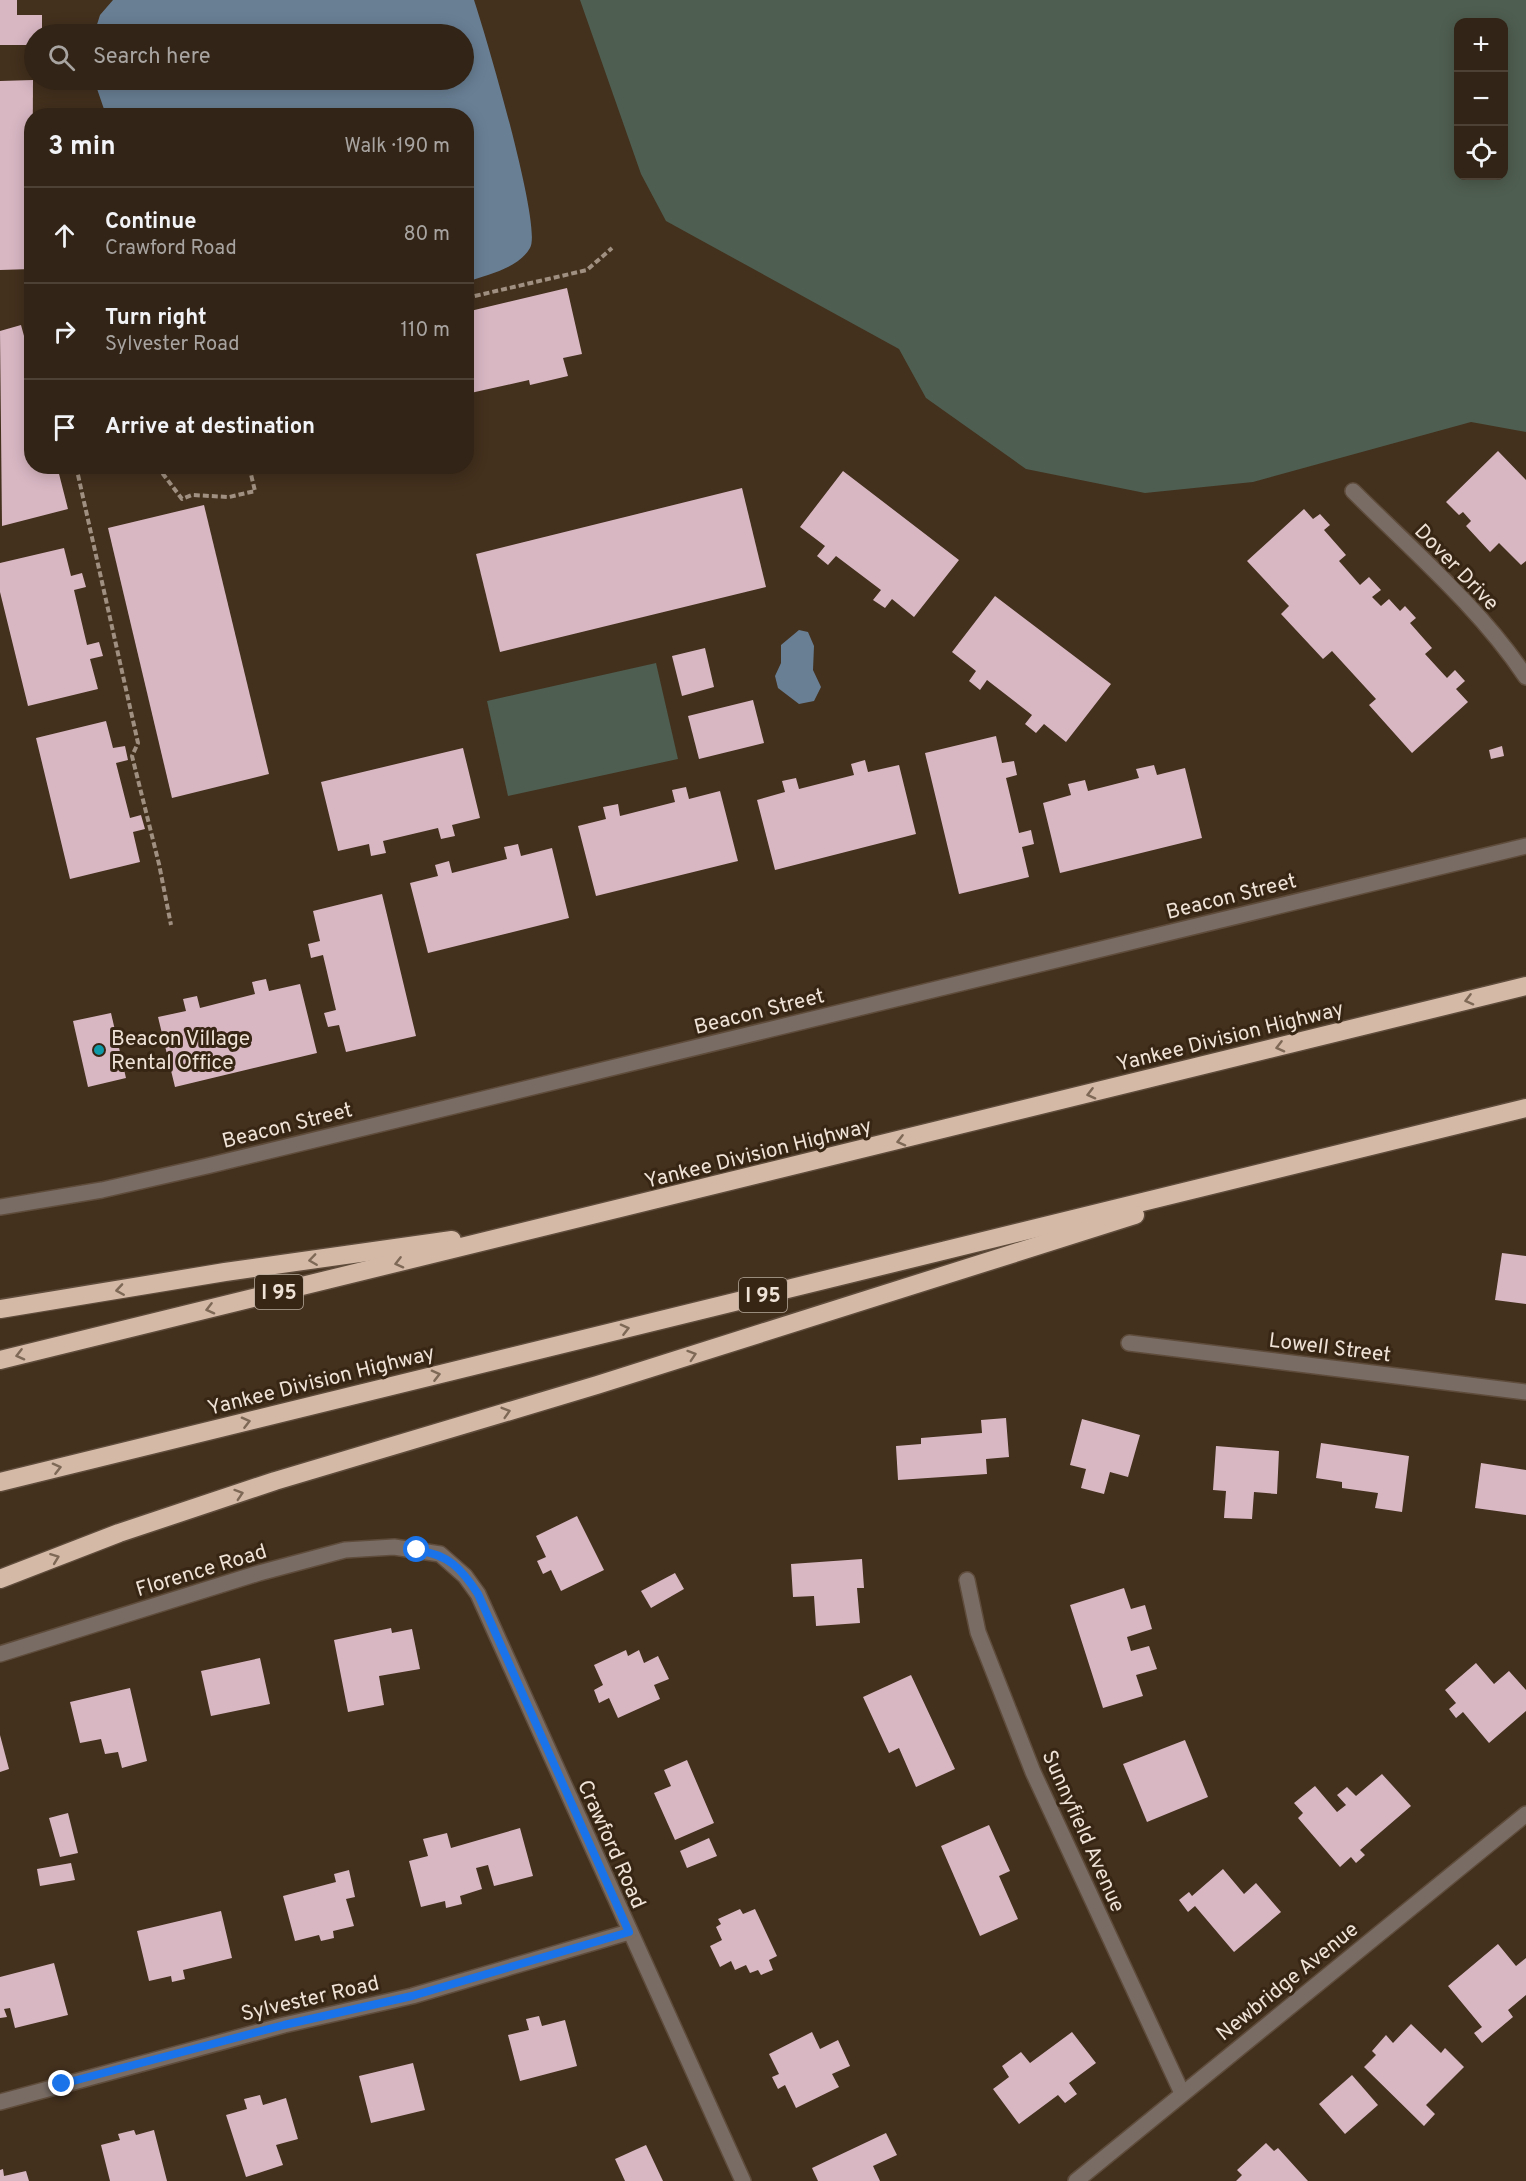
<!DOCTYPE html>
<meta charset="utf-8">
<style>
:root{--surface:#322416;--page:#3d3023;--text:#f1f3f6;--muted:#a8a4a1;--line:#4d4135}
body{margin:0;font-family:Overpass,sans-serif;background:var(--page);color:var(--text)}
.controls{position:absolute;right:18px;top:18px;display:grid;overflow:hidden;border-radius:12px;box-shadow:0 3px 15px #0003}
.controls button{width:54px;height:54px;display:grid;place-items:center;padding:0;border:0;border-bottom:2px solid var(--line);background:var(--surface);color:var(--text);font:30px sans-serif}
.stop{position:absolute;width:18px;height:18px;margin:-14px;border:4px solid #1a73e8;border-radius:50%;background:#fff}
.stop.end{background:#1a73e8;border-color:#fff;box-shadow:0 2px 6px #0008}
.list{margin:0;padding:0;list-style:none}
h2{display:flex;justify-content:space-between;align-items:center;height:78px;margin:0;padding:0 24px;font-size:26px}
h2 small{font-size:20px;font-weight:400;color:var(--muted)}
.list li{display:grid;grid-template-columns:39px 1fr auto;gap:18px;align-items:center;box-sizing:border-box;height:96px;padding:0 24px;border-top:2px solid var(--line)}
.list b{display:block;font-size:22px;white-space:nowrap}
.list p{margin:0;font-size:20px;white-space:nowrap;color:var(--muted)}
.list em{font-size:20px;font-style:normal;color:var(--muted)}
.icon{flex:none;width:33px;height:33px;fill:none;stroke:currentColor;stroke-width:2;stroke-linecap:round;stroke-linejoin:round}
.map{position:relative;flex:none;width:1526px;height:2181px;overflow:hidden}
.search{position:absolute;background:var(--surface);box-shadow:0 3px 15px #0003;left:24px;top:24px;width:450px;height:66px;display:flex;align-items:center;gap:15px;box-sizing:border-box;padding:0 21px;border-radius:33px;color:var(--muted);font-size:22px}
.panel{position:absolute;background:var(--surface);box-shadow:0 3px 15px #0003;left:24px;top:108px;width:450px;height:366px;border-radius:24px}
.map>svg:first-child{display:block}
</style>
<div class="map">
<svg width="1526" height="2181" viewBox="0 0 1526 2181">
<rect width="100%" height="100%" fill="#43301d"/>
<g fill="#4e5e50" fill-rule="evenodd">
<path d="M580,0H1526V432L1471,422L1253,482L1145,493L1026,469L926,398L899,349L666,221L641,174ZM1458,22H1504V176H1458Z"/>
<path d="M656,663L678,759L508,796L487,701Z"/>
</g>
<g fill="#697f94">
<path d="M113,0H474C485,33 543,228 530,248C518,269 487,274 467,282L466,116L106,115L94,80H464V34H94L100,15Z"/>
<path d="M799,630L808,632L814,646L813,670L821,687L814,701L799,704L778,688L775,676L781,663V645Z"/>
</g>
<g fill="#d8b7c3">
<path d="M0,0H17V15H42V34H34V45H0Z"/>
<path d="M33,80L32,269L0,270V81Z"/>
<path d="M567,288L582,354L563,358L568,376L530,385L529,380L466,394V312Z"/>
<path d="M21,325L32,365V466H57L68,509L2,526L0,331Z"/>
<path d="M1498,451L1526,480V561L1521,565L1499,543L1490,552L1466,526L1471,521L1463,512L1459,515L1446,502Z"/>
<path d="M843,471L959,560L914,617L892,599L885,608L873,600L881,590L836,556L828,565L817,556L825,546L800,527Z"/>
<path d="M742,488L766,587L500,652L476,554Z"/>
<path d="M204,505L269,774L172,798L108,528Z"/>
<path d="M1304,509L1313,519L1320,514L1330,525L1324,530L1346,555L1339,561L1360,585L1369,577L1381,590L1372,597L1381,606L1389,599L1400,611L1405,606L1416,618L1410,623L1432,648L1425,654L1447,678L1455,670L1465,681L1456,689L1468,702L1412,753L1369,705L1376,699L1332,651L1323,659L1281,614L1289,606L1247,561Z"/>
<path d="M64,548L71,576L82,573L86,587L74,590L87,645L99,642L103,656L90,659L98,689L28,706L0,592V563Z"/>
<path d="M995,596L1111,684L1066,742L1044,724L1036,733L1025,724L1032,715L987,680L980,690L969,681L976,671L952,652Z"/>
<path d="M705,648L714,687L682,696L672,656Z"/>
<path d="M753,700L764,743L699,759L688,716Z"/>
<path d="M106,721L113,748L125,746L128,760L116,763L130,818L141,815L145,829L133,832L140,862L70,879L36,738Z"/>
<path d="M996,736L1002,763L1014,761L1017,775L1006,778L1019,833L1031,830L1034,844L1022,847L1029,877L959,894L925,753Z"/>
<path d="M1502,746L1504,756L1491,759L1489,750Z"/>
<path d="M463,748L480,818L452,825L455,836L441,839L438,828L383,841L386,853L371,856L369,844L338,851L321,782Z"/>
<path d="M865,760L868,772L899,765L916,834L775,870L757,800L785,792L782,781L796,778L799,789L854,775L851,764Z"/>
<path d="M1154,765L1157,775L1185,768L1202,838L1060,873L1043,803L1071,795L1068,784L1085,780L1088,791L1139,778L1136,769Z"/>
<path d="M686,787L689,799L720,791L738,861L596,896L578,826L606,819L603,807L618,804L620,816L675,802L672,790Z"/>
<path d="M518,844L521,856L552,848L569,918L428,953L410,883L438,876L435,865L449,861L452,873L507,859L504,847Z"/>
<path d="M382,894L416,1036L346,1052L339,1025L328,1027L324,1013L336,1010L323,955L311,958L308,944L320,941L313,911Z"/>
<path d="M266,979L269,991L300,984L317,1053L175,1087L158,1017L186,1011L183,999L197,996L200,1008L255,994L252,982Z"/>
<path d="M111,1013L126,1078L88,1087L73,1021Z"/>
<path d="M1502,1253L1526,1256V1304L1495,1300Z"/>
<path d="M1006,1418L1009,1457L986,1459L987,1474L898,1480L896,1446L921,1444V1438L982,1433L981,1420Z"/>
<path d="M1082,1419L1140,1435L1128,1477L1110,1472L1104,1494L1081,1488L1086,1469L1070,1465Z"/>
<path d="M1321,1443L1409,1456L1402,1512L1375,1508L1378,1493L1342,1488V1482L1316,1478Z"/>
<path d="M1216,1446L1279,1451L1277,1494L1254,1492L1252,1519L1224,1518L1226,1491L1213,1490Z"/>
<path d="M1481,1463L1526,1470V1515L1475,1508Z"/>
<path d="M577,1516L604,1570L561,1591L551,1570L543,1574L537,1561L546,1557L536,1536Z"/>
<path d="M862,1559L864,1588H857L860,1623L816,1626L814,1596L793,1597L791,1564Z"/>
<path d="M675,1573L684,1589L651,1608L641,1591Z"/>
<path d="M1124,1588L1131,1609L1145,1605L1152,1629L1127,1637L1131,1651L1149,1646L1157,1669L1136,1675L1143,1696L1103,1708L1070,1605Z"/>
<path d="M391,1628L392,1633L412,1629L420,1669L379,1676L384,1705L348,1712L334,1640Z"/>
<path d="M626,1650L628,1656L639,1650L644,1663L658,1656L669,1679L654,1685L660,1699L618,1718L609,1698L599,1703L594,1690L603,1685L594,1665Z"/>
<path d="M260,1658L270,1704L211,1716L201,1671Z"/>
<path d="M1476,1663L1494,1684L1509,1671L1526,1690V1711L1489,1743L1463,1712L1456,1718L1449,1709L1456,1703L1445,1690Z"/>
<path d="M911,1675L955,1769L916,1787L899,1748L889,1753L863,1697Z"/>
<path d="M130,1688L147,1761L122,1768L118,1752L105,1754L101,1739L80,1743L70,1702Z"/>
<path d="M0,1735L9,1769L0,1772Z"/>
<path d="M1185,1740L1208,1797L1147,1822L1123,1764Z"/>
<path d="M687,1760L714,1823L675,1840L654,1793L671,1786L664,1770Z"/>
<path d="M1382,1774L1411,1806L1360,1850L1365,1855L1356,1863L1351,1857L1340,1867L1298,1818L1303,1813L1294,1803L1315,1786L1337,1812L1346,1805L1337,1795L1347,1787L1356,1796Z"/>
<path d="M68,1813L78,1853L60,1857L49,1818Z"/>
<path d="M989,1825L1010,1871L999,1876L1018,1919L980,1936L941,1846Z"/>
<path d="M520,1828L533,1876L494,1886L488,1865L476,1868L482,1889L460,1896L462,1904L446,1908L445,1901L421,1907L409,1861L428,1856L423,1839L447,1833L451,1848Z"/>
<path d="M709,1838L717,1856L687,1868L680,1851Z"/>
<path d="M71,1863L75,1880L40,1886L37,1869Z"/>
<path d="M1223,1869L1244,1894L1256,1883L1281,1912L1234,1952L1195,1906L1188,1912L1179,1900L1189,1892L1192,1896Z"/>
<path d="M349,1870L355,1897L346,1899L354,1926L333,1931L334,1938L321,1941L319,1935L295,1941L283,1896L336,1882L334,1874Z"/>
<path d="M740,1909L743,1914L755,1909L777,1956L769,1960L773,1970L761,1975L758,1970L750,1973L746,1965L735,1970L731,1961L720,1967L710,1946L722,1940L716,1927L721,1924L718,1919Z"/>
<path d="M221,1911L232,1958L183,1970L185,1979L172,1982L171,1976L149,1981L137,1931Z"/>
<path d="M1498,1944L1516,1966L1526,1958V1995L1508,2010L1513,2017L1482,2043L1474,2033L1482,2027L1448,1986Z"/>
<path d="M54,1963L68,2015L15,2028L10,2008L4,2009L7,2017L0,2018V1977Z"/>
<path d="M539,2016L542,2026L565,2020L577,2066L520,2081L508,2035L529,2030L526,2019Z"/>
<path d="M1411,2024L1441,2053L1445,2048L1464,2067L1426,2105L1435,2114L1424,2126L1364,2067L1376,2055L1372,2051L1386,2035L1393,2043Z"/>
<path d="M812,2032L820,2049L838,2040L850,2066L832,2074L839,2087L796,2108L785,2085L778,2089L772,2077L779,2074L769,2054Z"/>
<path d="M1072,2032L1096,2063L1069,2083L1077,2094L1065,2103L1058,2095L1019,2124L993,2089L1009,2077L1002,2066L1021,2052L1030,2063Z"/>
<path d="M413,2063L425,2110L371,2123L359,2076Z"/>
<path d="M1352,2075L1378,2105L1345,2134L1319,2104Z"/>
<path d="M260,2095L263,2105L286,2098L298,2139L276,2145L283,2165L246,2177L226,2115L247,2109L244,2099Z"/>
<path d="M134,2130L136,2135L154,2130L167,2181H110L101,2145L120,2140L118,2134Z"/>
<path d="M886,2133L897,2155L873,2166L880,2181H818L812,2168Z"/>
<path d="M1266,2143L1274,2151L1278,2148L1308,2181H1236L1242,2175L1237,2170Z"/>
<path d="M646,2145L663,2181H625L615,2159Z"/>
<path d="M3,2169L4,2176L26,2171L29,2181H0V2170Z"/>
</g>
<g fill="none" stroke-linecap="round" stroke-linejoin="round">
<g stroke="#5f4c3b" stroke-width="18">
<g id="minor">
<path d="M1353,491C1412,550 1479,607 1526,677"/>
<path d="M0,1207L102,1190L207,1166L1526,846"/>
<path d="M1129,1343L1526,1392"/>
<path d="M967,1580L978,1632L1033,1772L1182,2093"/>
<path d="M0,1654L259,1573L345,1550L394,1547L440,1554L465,1576L478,1594L743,2181"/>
<path d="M0,2102L284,2025L412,1996L629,1932"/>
<path d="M1076,2181L1526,1814"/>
</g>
</g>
<g stroke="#5f4c3b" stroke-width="21">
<g id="highway">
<path d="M0,1309L225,1272L452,1240"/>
<path d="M0,1360L1526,986"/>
<path d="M0,1482L1526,1108"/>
<path d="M0,1579L119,1533L275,1481L597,1385L1135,1215"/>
</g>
</g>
<g stroke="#a09081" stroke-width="4" stroke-dasharray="6 3" stroke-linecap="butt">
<path d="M466,298L587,270L612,248"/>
<path d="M76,466L138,743L132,756L159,864L171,925"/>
<path d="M157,466L182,499L192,495L229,497L255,491L249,466"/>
</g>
<use href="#minor" stroke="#786c65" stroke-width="15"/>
<use href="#highway" stroke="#d4b9a7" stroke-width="18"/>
</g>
<defs><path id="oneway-chevron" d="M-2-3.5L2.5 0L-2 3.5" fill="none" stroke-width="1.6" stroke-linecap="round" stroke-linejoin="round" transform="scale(1.5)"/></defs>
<g stroke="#7e6856">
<use href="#oneway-chevron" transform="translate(1469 1000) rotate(166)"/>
<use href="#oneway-chevron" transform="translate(1280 1047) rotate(166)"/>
<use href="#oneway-chevron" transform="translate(1091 1094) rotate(166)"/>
<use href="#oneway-chevron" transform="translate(901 1141) rotate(166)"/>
<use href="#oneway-chevron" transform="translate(313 1260) rotate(172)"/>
<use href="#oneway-chevron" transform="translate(399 1263) rotate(166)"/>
<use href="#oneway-chevron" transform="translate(120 1290) rotate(171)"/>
<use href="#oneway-chevron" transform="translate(210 1309) rotate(166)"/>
<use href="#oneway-chevron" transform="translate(625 1329) rotate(-14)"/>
<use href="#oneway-chevron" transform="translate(20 1355) rotate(166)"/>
<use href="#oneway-chevron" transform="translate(692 1355) rotate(-18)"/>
<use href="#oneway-chevron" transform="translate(436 1375) rotate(-14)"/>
<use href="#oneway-chevron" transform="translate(506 1412) rotate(-17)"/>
<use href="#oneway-chevron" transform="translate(246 1422) rotate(-14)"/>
<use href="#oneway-chevron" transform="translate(57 1468) rotate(-14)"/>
<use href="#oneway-chevron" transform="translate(239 1494) rotate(-18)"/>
<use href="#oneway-chevron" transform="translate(55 1558) rotate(-21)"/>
</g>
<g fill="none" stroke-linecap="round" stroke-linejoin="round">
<path stroke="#1a73e8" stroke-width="8" d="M62,2084L284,2025L412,1996L629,1932L478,1594C461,1568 449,1555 417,1550"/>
</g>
<circle fill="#0f9aa8" stroke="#382614" stroke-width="2" cx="99" cy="1050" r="6"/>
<g text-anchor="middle" stroke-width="6" stroke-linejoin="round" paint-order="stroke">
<g fill="#382614" stroke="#b8aa9c" stroke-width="1.5">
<rect x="255" y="1275" width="48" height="34" rx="4.5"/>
<rect x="739" y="1278" width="48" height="34" rx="4.5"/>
</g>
<g font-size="20" font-weight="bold" fill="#efe2d7">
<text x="279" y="1299">I 95</text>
<text x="763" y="1302">I 95</text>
</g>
<g font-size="21" fill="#efe2d7" stroke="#382614">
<text transform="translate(1457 567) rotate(46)" y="7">Dover Drive</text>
<text transform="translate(1231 896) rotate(-14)" y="7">Beacon Street</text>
<text transform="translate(759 1011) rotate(-14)" y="7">Beacon Street</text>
<text transform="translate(1230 1036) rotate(-14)" y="7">Yankee Division Highway</text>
<text transform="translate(287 1125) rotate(-14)" y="7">Beacon Street</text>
<text transform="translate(758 1153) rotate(-14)" y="7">Yankee Division Highway</text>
<text transform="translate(1330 1347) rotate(7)" y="7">Lowell Street</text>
<text transform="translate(321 1380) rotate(-14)" y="7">Yankee Division Highway</text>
<text transform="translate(201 1570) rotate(-17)" y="7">Florence Road</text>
<text transform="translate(1084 1831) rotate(66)" y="7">Sunnyfield Avenue</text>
<text transform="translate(612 1844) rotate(66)" y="7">Crawford Road</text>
<text transform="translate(1287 1981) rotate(-39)" y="7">Newbridge Avenue</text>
<text transform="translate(310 1998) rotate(-13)" y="7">Sylvester Road</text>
</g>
<g font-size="21" fill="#efe2d7" stroke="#382614" text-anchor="start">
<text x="111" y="1045">Beacon Village<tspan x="111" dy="24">Rental Office</tspan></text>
</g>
</g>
</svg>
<div class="controls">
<button>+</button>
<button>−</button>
<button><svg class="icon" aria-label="locate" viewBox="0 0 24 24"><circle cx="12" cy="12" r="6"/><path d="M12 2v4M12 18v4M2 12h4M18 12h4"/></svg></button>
</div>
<div class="stop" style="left:417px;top:1550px"></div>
<div class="stop end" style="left:62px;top:2084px"></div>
<div class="search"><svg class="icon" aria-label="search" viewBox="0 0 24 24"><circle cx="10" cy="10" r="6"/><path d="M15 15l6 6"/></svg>Search here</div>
<section class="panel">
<h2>3 min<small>Walk · 190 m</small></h2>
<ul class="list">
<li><svg class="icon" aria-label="ahead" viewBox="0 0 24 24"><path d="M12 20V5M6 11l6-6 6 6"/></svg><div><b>Continue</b><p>Crawford Road</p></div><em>80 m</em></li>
<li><svg class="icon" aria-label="right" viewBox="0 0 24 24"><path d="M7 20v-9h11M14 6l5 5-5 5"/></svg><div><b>Turn right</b><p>Sylvester Road</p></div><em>110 m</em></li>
<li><svg class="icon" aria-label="arrive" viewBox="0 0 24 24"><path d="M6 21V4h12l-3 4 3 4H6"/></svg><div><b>Arrive at destination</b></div></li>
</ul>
</section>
</div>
